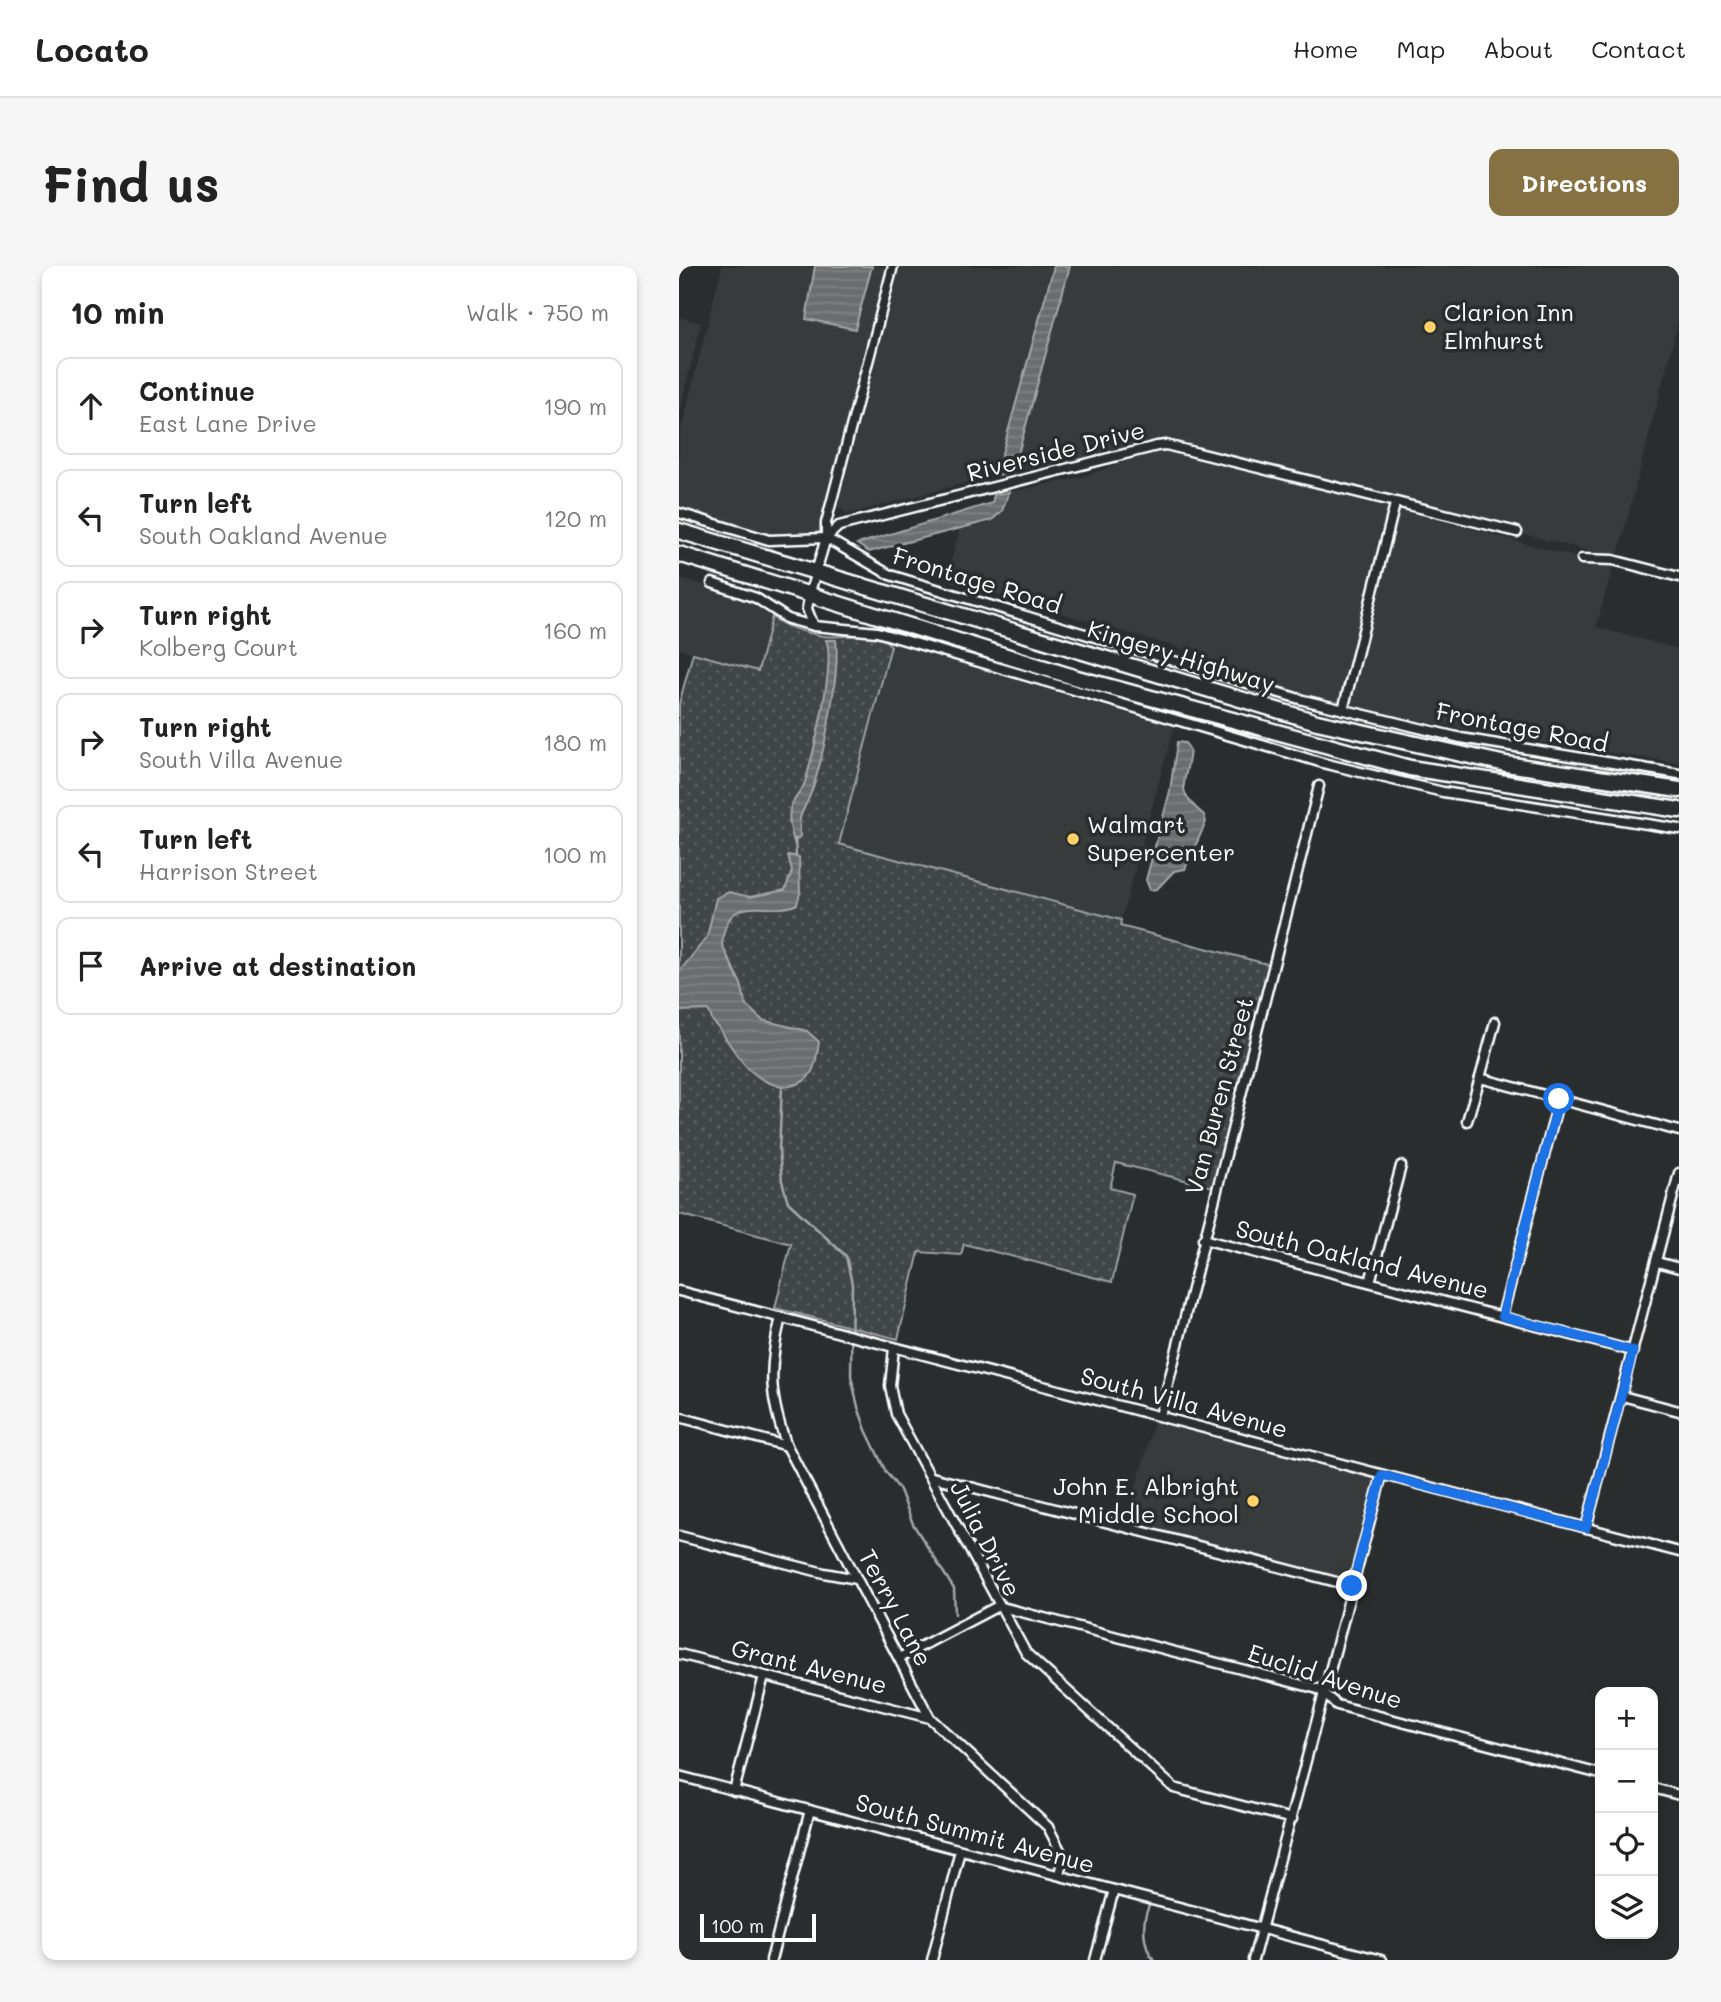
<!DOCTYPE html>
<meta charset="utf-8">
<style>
:root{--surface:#fff;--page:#f6f6f6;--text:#222;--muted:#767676;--line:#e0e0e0;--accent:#857141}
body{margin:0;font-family:Mali,sans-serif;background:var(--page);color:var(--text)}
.controls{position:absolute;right:21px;bottom:21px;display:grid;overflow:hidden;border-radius:14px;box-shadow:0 4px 10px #0003}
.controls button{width:63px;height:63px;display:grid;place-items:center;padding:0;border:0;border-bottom:2px solid var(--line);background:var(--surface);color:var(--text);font:35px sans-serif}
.scale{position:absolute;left:21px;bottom:18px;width:116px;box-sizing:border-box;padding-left:7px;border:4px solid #fff;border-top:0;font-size:19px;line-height:24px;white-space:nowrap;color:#fff;-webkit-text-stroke:5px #2a2d2e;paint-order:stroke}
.stop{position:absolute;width:21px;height:21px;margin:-16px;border:5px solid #1a73e8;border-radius:50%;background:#fff}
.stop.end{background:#1a73e8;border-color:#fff;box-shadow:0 2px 7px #0008}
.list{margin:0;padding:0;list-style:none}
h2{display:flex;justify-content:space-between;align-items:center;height:91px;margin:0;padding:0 28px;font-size:30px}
h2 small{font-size:23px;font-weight:400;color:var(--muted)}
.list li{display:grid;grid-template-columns:46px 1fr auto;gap:21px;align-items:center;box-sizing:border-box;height:98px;margin:0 14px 14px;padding:0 14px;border:2px solid var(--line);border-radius:14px}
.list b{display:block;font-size:26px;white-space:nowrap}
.list p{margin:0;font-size:23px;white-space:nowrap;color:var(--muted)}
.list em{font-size:23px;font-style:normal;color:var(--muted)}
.icon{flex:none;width:38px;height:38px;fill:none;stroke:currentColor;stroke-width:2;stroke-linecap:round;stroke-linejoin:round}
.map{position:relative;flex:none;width:1000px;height:1694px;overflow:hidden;border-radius:14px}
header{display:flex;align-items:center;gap:42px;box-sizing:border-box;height:98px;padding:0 35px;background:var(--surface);border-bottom:2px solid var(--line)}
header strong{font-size:33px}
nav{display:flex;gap:38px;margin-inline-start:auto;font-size:24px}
.intro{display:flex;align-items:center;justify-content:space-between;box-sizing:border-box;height:168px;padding:0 42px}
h1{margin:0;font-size:49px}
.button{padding:18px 32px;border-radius:14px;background:var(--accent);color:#fff;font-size:24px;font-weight:700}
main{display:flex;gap:42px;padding:0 42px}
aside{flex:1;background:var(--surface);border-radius:14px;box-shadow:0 4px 10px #0003}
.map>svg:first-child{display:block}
</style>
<header>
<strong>Locato</strong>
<nav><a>Home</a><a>Map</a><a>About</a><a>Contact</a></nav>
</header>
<div class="intro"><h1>Find us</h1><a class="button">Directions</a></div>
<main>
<aside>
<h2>10 min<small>Walk · 750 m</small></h2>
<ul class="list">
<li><svg class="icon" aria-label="ahead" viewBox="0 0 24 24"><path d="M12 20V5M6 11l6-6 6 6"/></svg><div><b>Continue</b><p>East Lane Drive</p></div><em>190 m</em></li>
<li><svg class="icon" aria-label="left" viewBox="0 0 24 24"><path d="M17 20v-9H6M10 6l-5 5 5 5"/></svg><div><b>Turn left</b><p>South Oakland Avenue</p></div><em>120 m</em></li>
<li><svg class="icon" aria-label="right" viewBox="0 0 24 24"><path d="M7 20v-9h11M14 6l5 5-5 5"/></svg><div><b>Turn right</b><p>Kolberg Court</p></div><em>160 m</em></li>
<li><svg class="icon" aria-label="right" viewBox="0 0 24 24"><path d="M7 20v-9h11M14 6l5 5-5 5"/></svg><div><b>Turn right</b><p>South Villa Avenue</p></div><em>180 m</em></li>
<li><svg class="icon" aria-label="left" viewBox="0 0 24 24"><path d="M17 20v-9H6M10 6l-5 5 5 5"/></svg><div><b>Turn left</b><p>Harrison Street</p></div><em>100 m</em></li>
<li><svg class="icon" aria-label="arrive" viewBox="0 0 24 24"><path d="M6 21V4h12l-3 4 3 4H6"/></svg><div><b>Arrive at destination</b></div></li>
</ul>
</aside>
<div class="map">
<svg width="1000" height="1694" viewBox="0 0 1000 1694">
<defs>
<pattern id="grass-dots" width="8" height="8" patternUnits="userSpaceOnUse" patternTransform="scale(1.75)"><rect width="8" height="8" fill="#414445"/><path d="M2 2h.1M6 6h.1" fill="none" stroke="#5e6061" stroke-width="1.8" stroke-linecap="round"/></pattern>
<pattern id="water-rules" width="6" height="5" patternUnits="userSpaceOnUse" patternTransform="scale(1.75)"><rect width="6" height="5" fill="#6a6c6d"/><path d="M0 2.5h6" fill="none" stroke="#808283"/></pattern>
</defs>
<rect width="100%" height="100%" fill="#2a2d2e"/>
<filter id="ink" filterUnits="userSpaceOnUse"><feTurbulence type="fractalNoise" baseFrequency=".0143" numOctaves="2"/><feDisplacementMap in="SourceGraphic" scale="14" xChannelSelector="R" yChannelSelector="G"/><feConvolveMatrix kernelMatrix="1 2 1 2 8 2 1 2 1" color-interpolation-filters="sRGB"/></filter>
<g filter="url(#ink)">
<g fill="#373a3b">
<path d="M43,0H209L144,251V269L88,271L0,243V172Z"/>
<path d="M221,0H375L317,209L169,248L159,241Z"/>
<path d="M391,0H1000V53L938,292L487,176L334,206Z"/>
<path d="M0,51L22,57L0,148Z"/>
<path d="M487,182L711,241L662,440L584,418L511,385L267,314L281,262L313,254L323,245L330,226L402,211Z"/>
<path d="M718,243L934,301L917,361L1000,383V497L833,472L668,441Z"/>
<path d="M0,312L68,331L93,351L79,405L0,383Z"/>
<path d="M211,377L495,461L442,654L159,578L212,383Z"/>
<path d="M476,1152L700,1212L671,1316L447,1259Z"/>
</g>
<path fill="url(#grass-dots)" stroke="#a0a2a2" stroke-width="2" d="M93,351C106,361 128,367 144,370C163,373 199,362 212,380L160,578L442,654L441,660L592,699L534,921L437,897L431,922L454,928L433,1016L285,978L282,989L240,986L219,1073L96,1042L112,978L0,948V438L14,387L79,405Z"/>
<g fill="url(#water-rules)" stroke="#a6a7a7" stroke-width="2">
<path d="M136,0H193L176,63L127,53Z"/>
<path d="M375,0H391L334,206L317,209Z"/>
<path d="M330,226L323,245L313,254L190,286L178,278L313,237L315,229Z"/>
<path d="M147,374H157C161,408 144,496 131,529C123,550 119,545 121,570L115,576C112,565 109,555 111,544C112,534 123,527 126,516C134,489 157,397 147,374Z"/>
<path d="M498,476L506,477L511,484C508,518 493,523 525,549L527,556L506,603L495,605L478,623L471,624L467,614L491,525Z"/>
<path d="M109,589L120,591L121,627L118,638C91,652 47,621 43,679L62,718L67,739L83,754L128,765L140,776C137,797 135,817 111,820C76,823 56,787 40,762C38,759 34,757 33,754C32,750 31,747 29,744L0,745V706L28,671L37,632L50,626L71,631L106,624L113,605Z"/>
</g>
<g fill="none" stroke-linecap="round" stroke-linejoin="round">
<g stroke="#a6a7a7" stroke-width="2.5">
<path d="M116,573L117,591"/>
<path d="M103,821L100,885L103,915L109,936L167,990L173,1018L172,1110L179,1141L187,1164L207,1206L221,1224L234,1258L275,1323L276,1348"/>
<path d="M470,1640C462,1657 464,1680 475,1694"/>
</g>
<g stroke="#fff" stroke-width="13">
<g id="minor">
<path d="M0,247L90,274L147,272L211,309L624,434L782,472L1000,508"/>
<path d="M838,266L487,179L478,180L160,260L147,272L131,326L128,343L135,360L198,366L644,497L764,526L1000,563"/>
<path d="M147,272V257L214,0"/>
<path d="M903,293L934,294L1000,311"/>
<path d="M33,317L77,332L109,353L135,360"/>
<path d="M664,444L716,238"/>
<path d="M816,756L801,812L1000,865"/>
<path d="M788,855L801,812"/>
<path d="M524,973L954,1085"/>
<path d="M978,996L1000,1002"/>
<path d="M691,1016L722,900"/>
<path d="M0,1025L1000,1286"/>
<path d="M823,1050L880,833"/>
<path d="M102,1051C89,1103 90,1130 108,1180L251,1452L369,1561L384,1590L380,1609"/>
<path d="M215,1082L211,1120L217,1148L347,1387L495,1522L613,1553"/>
<path d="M943,1130L1000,1145"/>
<path d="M481,1150L640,520"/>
<path d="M0,1151L108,1180"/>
<path d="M253,1211L673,1320"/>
<path d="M907,1262L1000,907"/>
<path d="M0,1270L145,1307L178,1313"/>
<path d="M0,1388L251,1452"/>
<path d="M220,1392L319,1340L639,1423L658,1439L921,1508"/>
<path d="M0,1510L702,1694"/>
<path d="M974,1522L1000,1529"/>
<path d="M55,1525L85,1410"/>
<path d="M92,1694L131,1544"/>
<path d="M253,1694L281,1584"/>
<path d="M416,1694L435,1624"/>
<path d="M574,1694L703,1209"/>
</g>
</g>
<g stroke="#fff" stroke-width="19">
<g id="trunk">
<path d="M0,265L638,456L827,498L1000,524"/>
<path d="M0,288L398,412L731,502L1000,544"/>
</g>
</g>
<use href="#minor" stroke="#2a2d2e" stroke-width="8"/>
<use href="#trunk" stroke="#2a2d2e" stroke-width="14"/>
</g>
</g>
<g fill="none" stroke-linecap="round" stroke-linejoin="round" filter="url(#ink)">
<path stroke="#1a73e8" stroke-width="9" d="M673,1320L703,1209L907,1262L954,1085L823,1050L880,833"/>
</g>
<g fill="#ffd166" stroke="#2a2d2e" stroke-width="2.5">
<circle cx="751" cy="61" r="7"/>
<circle cx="394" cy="573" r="7"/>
<circle cx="574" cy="1235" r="7"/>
</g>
<g text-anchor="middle" stroke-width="7" stroke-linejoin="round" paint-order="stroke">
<g font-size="24" fill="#fff" stroke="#2a2d2e" text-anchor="start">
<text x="765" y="55">Clarion Inn<tspan x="765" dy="28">Elmhurst</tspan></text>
<text x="408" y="567">Walmart<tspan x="408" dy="28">Supercenter</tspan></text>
<text x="560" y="1229" text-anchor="end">John E. Albright<tspan x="560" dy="28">Middle School</tspan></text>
</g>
<g font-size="24" fill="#fff" stroke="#2a2d2e">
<text transform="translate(377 186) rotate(-14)" y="8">Riverside Drive</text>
<text transform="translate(298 315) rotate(17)" y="8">Frontage Road</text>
<text transform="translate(502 391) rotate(17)" y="8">Kingery Highway</text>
<text transform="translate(843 462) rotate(11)" y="8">Frontage Road</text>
<text transform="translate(541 830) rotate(-75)" y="8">Van Buren Street</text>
<text transform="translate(683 994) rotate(14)" y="8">South Oakland Avenue</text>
<text transform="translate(505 1137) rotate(15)" y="8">South Villa Avenue</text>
<text transform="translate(306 1273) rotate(63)" y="8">Julia Drive</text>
<text transform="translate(216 1342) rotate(62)" y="8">Terry Lane</text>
<text transform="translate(130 1401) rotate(14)" y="8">Grant Avenue</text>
<text transform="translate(646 1411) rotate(18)" y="8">Euclid Avenue</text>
<text transform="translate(296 1568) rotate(15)" y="8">South Summit Avenue</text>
</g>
</g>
</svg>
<div class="controls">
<button>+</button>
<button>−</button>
<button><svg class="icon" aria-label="locate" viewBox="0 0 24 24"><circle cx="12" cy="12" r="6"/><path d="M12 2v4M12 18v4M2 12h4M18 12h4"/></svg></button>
<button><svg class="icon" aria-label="layers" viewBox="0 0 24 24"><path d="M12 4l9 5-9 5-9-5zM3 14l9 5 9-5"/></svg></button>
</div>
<div class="scale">100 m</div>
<div class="stop" style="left:880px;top:833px"></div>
<div class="stop end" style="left:673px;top:1320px"></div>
</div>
</main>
